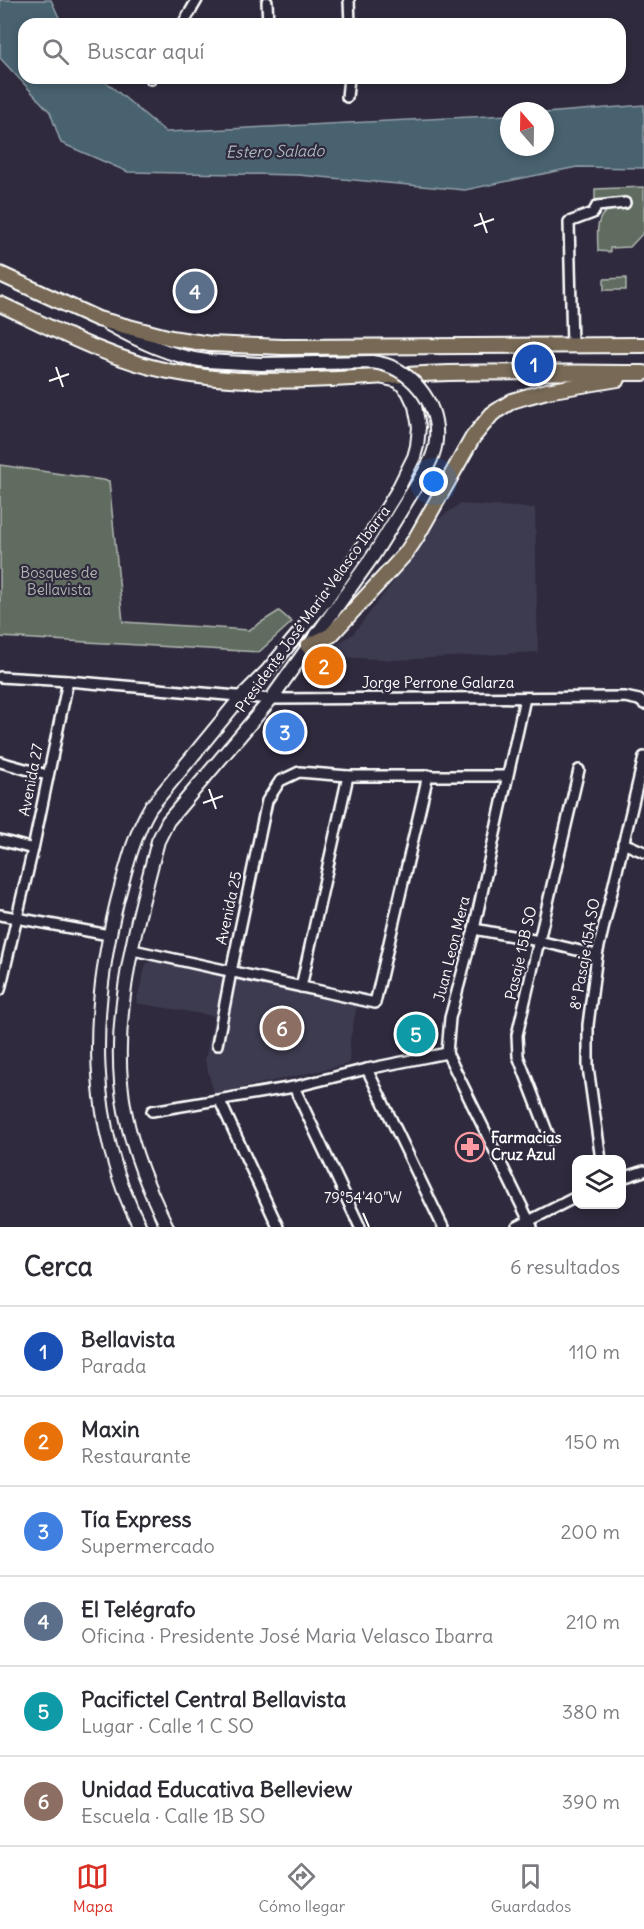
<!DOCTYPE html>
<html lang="es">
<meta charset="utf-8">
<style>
:root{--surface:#fff;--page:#f7f7f7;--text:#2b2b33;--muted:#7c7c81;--line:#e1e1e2;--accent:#d93025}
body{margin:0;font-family:Delius,sans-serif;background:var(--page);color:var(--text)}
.controls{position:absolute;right:18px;bottom:18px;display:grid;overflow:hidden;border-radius:12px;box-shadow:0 3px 9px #0003}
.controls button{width:54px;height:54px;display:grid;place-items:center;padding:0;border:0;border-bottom:2px solid var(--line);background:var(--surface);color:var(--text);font:30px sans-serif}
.compass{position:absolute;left:500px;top:102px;width:54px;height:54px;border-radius:50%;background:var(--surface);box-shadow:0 3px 9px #0003;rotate:340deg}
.you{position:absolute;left:434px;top:482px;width:21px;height:21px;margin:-15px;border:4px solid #fff;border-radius:50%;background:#1a73e8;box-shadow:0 0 0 9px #1a73e833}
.badge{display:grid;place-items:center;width:39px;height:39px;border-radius:50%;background:var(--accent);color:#fff;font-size:20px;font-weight:700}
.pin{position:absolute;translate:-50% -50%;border:3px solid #fff;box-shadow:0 2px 6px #0006}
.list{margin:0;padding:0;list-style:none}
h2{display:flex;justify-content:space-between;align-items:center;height:78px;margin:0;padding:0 24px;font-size:26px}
h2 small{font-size:20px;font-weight:400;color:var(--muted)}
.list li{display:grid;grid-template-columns:39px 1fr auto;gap:18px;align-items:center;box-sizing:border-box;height:90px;padding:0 24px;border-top:2px solid var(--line)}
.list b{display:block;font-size:22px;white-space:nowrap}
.list p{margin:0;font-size:20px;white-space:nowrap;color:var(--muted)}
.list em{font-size:20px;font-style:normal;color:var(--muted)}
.icon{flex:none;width:33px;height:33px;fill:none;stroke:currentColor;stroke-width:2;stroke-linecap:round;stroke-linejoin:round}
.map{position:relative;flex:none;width:644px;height:1227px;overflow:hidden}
.search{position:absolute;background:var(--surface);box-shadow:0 3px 9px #0003;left:18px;right:18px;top:18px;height:66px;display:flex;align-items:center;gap:15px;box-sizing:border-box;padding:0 21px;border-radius:18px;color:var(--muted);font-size:22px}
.sheet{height:618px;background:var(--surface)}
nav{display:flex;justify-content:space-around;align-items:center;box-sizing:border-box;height:84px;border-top:2px solid var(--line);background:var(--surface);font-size:16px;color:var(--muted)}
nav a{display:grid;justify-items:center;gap:3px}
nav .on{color:var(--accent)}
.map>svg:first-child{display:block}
</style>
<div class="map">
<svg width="644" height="1227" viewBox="0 0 644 1227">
<rect width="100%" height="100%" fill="#2f2a3d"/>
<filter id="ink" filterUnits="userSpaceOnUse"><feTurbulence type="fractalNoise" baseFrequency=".0167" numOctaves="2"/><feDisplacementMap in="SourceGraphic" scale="12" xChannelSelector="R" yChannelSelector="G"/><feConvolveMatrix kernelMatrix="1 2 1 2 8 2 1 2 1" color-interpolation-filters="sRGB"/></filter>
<g filter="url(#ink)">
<g fill="#3d3a50">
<path d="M460,504L535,508L538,652L396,660L318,656L353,634L424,542L437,520Z"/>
<path d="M153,960L357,1006L350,1040L349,1064L214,1094L205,1060L214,1016L136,1003L146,964Z"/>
</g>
<g fill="#606c61" stroke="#b0b6b0" stroke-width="1.5">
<path d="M644,187V232L630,247L610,248V252L598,251C598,239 594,216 608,211C614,209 622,210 628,209L627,203H595V189Z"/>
<path d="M626,278V290H604V279Z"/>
<path d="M0,465L109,481L123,622L249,630L279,611L292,622L259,652L0,637Z"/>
</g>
<path fill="#496270" stroke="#92a1a9" stroke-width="1.5" d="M0,0H51L62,24H24V78H101L166,132L509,115V147H545V113L644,105V168L577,167L465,190L298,175L128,172L61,143L50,112L0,58Z"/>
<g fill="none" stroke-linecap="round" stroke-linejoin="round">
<g stroke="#fff" stroke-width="14">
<g id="street">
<path d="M349,0L350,24"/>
<path d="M267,2L268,24"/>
<path d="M183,24L197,0"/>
<path d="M151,79V78"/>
<path d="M347,97L349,78"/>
<path d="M572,346L569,222L593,213L597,206L625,203"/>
<path d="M0,677L68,681L271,699L625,697L639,700L644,704"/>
<path d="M525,698L474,929L450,1018L447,1053L532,1227"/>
<path d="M0,762L47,775"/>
<path d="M0,840L33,849"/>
<path d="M623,843L644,852"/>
<path d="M0,915L109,935"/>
<path d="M474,929L539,941L597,955"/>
<path d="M133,950L375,1003L428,775"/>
<path d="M301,987L348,776"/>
<path d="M0,990L33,849L68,681"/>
<path d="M217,1045L231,972L267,801L280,781L299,772L348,776H506"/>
<path d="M367,1069L443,1227"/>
<path d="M294,1087L360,1227"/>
<path d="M220,1101L278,1227"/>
<path d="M152,1111L294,1087L367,1069L447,1053"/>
<path d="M550,1139L518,1056L517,1035L579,770"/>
<path d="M601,1160L588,1067V1025L597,955L644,757"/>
<path d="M622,1178L644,1171"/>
<path d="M517,1227L576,1197"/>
</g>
</g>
<g stroke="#fff" stroke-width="16">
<g id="secondary">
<path d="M108,324C139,341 171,357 207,361"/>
<path d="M140,1227C87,1123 90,1013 117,902C126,869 133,837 150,808L241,697L267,671L323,604L367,540L396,493L414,457L417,446L419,427L415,406L408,391L398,381L384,378"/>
<path d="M167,1227C149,1190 133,1153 125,1111C108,1023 136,926 158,841L168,821L271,699L373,556L421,478"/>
</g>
</g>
<g stroke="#fff" stroke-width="18">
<g id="primary">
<path d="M0,274L98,319L171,338L210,344L283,347L644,345"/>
<path d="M0,304C54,329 109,359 168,371C261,390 355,376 449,373C514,371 579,373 644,373"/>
<path d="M308,646L331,635L406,553L416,538L473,437L492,414L512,401L525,397L547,391L618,379"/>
</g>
</g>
<use href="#street" stroke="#2f2a3d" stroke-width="9"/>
<use href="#secondary" stroke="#2f2a3d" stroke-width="12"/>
<use href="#primary" stroke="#776954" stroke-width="14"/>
<g stroke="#fff" stroke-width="16" stroke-linecap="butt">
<path id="secondary-bridge" d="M207,361L261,364L372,362C409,366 439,401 436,440C435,454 428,466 421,478"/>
</g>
<use href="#secondary-bridge" stroke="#2f2a3d" stroke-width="12"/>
</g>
</g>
<path fill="none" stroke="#fff" stroke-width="2" d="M480,213L487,233M474,226L494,219M56,367L63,387M49,381L69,374M209,789L216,809M203,803L223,796M363,1213L369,1227"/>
<defs>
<g id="pharmacy-ring" transform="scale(1.5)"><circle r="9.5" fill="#2f2a3d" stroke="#ff9aa2" stroke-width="1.5"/><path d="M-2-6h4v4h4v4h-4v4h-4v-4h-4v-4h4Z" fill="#ff9aa2"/></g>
</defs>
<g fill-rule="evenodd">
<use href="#pharmacy-ring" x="470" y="1147"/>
</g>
<g text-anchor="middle" stroke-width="4.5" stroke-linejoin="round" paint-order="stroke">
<g font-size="15" fill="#b0b6b0" stroke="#2f2a3d">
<text x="59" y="578">Bosques de<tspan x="59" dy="17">Bellavista</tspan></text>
</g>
<g font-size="15" fill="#fff" stroke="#2f2a3d">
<text transform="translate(313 609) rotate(-54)" y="5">Presidente José Maria Velasco Ibarra</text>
<text x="438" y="688">Jorge Perrone Galarza</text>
<text transform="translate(31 780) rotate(-79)" y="5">Avenida 27</text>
<text transform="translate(229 908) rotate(-78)" y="5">Avenida 25</text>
<text transform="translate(452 949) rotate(-76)" y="5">Juan Leon Mera</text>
<text transform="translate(521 953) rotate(-77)" y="5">Pasaje 15B SO</text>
<text transform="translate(585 954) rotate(-80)" y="5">8º Pasaje 15A SO</text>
</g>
<g font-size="15" font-weight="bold" fill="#fff" stroke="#2f2a3d" text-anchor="start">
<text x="491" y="1143">Farmacias<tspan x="491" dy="17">Cruz Azul</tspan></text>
</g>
<g font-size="16" font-style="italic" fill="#adb8bf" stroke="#2f2a3d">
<text transform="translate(275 151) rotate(-1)" y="6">Estero Salado</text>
</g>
</g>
<g font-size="15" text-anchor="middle" fill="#fff" stroke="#2f2a3d" stroke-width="4.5" stroke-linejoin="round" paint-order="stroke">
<text x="363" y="1203">79°54'40"W</text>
</g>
</svg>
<div class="controls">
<button><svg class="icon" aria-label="layers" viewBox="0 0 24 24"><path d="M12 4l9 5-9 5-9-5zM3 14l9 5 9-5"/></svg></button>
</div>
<svg class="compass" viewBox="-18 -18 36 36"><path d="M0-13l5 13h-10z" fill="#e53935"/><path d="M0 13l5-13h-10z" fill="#7c7c81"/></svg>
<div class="you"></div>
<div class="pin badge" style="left:534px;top:364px;background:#1a4fb4">1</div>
<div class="pin badge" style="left:324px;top:666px;background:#e8710a">2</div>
<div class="pin badge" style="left:285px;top:732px;background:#3f7fe0">3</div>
<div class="pin badge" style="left:195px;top:291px;background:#5c6f8a">4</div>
<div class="pin badge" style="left:416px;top:1034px;background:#0f9aa8">5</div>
<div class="pin badge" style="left:282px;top:1028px;background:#8d6e63">6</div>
<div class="search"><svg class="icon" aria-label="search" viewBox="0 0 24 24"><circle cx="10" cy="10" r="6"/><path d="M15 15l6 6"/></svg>Buscar aquí</div>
</div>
<section class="sheet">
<h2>Cerca<small>6 resultados</small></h2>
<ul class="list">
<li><span class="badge" style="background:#1a4fb4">1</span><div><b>Bellavista</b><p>Parada</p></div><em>110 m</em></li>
<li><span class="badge" style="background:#e8710a">2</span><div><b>Maxin</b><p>Restaurante</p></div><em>150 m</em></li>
<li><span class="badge" style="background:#3f7fe0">3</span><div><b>Tía Express</b><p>Supermercado</p></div><em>200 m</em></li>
<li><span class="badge" style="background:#5c6f8a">4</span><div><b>El Telégrafo</b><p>Oficina · Presidente José Maria Velasco Ibarra</p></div><em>210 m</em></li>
<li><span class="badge" style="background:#0f9aa8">5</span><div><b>Pacifictel Central Bellavista</b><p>Lugar · Calle 1 C SO</p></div><em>380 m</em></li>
<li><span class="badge" style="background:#8d6e63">6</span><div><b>Unidad Educativa Belleview</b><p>Escuela · Calle 1B SO</p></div><em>390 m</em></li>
</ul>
</section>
<nav>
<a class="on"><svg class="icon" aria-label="map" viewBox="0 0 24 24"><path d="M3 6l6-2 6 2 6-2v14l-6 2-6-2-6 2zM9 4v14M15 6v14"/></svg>Mapa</a>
<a><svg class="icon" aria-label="directions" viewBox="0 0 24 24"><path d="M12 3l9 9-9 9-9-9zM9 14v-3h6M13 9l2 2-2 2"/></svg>Cómo llegar</a>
<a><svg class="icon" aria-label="saved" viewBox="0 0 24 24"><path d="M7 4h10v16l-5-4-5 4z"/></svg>Guardados</a>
</nav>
